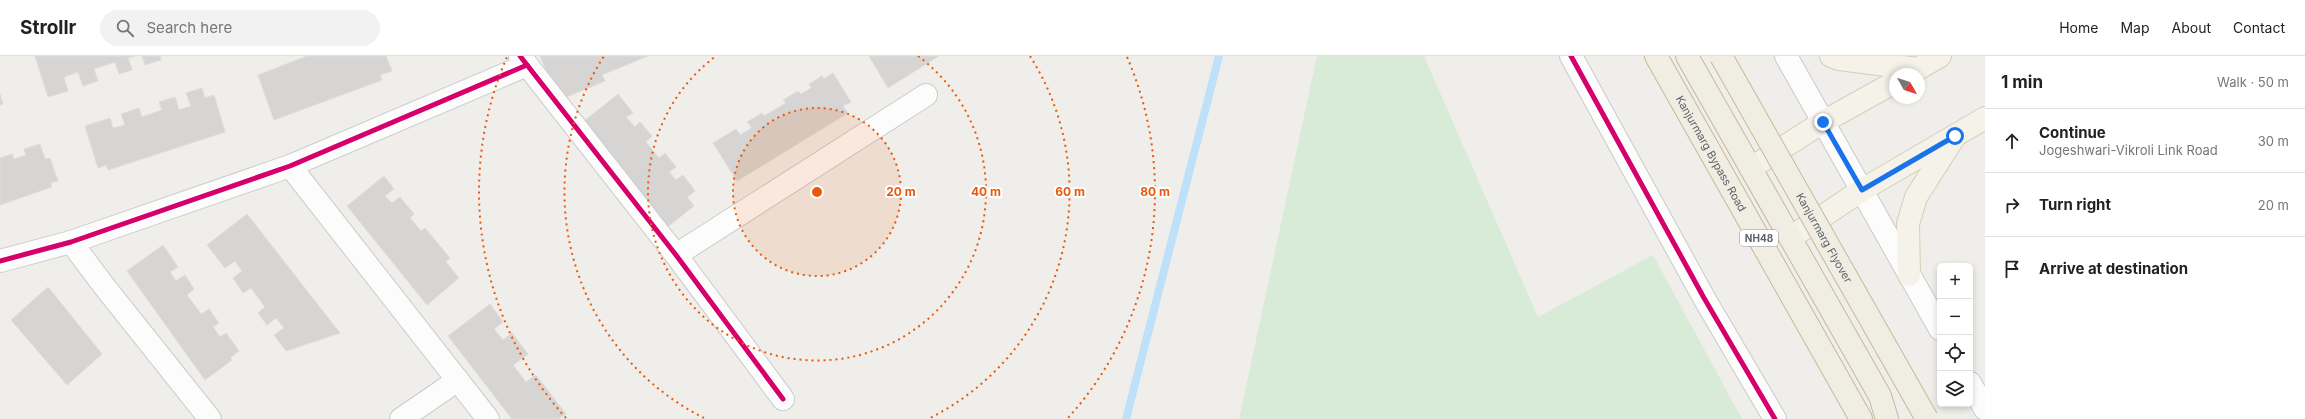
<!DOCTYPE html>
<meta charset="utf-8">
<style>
:root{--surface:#fff;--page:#f2f2f2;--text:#222;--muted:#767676;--line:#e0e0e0}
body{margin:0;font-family:Inter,sans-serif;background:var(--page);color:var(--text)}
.controls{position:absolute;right:12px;bottom:12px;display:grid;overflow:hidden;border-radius:6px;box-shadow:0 2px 6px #0003}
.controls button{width:36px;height:36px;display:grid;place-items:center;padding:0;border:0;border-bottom:1px solid var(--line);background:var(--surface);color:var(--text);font:20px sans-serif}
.compass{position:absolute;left:1889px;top:12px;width:36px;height:36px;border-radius:50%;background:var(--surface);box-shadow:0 2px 6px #0003;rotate:129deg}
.stop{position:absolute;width:12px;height:12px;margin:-9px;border:3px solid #1a73e8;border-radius:50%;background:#fff}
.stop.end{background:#1a73e8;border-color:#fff;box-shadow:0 1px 4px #0008}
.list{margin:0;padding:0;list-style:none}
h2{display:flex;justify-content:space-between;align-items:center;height:52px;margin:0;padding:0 16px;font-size:17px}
h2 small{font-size:13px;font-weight:400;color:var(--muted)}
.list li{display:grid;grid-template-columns:26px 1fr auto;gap:12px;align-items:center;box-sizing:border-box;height:64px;padding:0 16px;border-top:1px solid var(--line)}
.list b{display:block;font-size:15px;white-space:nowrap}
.list p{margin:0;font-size:13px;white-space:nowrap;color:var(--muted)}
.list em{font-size:13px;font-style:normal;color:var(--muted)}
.icon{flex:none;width:22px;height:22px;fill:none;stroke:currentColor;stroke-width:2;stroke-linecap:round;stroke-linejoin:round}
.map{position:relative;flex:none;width:1985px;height:363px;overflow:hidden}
header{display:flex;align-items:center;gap:24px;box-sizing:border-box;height:56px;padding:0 20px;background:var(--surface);border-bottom:1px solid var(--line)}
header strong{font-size:19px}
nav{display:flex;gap:22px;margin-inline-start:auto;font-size:14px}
.search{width:280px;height:36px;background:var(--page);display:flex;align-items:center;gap:10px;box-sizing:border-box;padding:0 14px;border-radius:22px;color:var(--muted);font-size:15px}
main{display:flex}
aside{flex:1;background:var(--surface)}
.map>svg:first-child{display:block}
</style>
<header>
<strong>Strollr</strong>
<div class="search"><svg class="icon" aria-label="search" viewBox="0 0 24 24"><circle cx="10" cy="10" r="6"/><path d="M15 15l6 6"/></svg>Search here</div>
<nav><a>Home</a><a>Map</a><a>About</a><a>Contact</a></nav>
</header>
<main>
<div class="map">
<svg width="1985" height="363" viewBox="0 0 1985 363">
<rect width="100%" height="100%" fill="#efeeea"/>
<path fill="#d8ebd6" d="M1317,0H1424L1538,261L1653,199L1742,363H1239Z"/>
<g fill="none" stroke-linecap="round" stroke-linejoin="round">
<path stroke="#bfe0f9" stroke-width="8" d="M1126,363L1219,0"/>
</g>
<g fill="#d6d5d3" stroke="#deddd9">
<path d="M35,0H135L128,2L132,14L119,18L115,6L94,13L98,25L83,30L78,16L64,21L68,35L48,41Z"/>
<path d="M142,0H160L161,4L145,9Z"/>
<path d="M307,0H386L392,15L380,19L382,24L274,64L258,19Z"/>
<path d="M540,0H648L602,19L605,25L559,44Z"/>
<path d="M869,0H939L888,32Z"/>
<path d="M833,17L851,46L843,50L848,57L737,125L713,87L736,73L740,79L752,72L747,66L762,57L764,60L786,47L783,44L798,35L801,38L811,32L809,28L822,20L824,23Z"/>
<path d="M202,32L205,42L214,39L225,76L108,114L106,109L98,112L85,70L110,62L113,72L125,69L121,58L139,52L142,61L162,54L159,46L175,41L179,54L191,50L186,37Z"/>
<path d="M0,38L3,48L0,49Z"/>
<path d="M618,38L633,57L626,61L635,71L640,66L652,80L646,86L659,102L665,97L676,111L669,116L676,124L683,119L695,135L687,141L694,150L666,172L582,67Z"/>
<path d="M40,88L45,103L50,102L58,125L50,127L52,131L0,149V102L12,98L14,103L26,99L24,93Z"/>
<path d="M384,120L394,133L385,140L392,147L400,141L414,158L410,162L421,175L425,172L450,202L446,206L459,222L427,249L347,150Z"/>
<path d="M247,158L340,277L286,295L274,279L284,272L276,262L267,269L258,257L265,251L251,232L243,237L233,222L242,215L235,205L225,212L207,189Z"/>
<path d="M163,189L178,211L170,216L176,225L185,219L194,233L187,239L201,258L209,253L219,267L213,271L220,281L226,277L239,295L230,302L232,304L205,324L127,215Z"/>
<path d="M48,231L102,298L67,329L11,264Z"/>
<path d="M490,248L503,266L494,273L503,284L512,277L528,298L513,309L526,326L536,319L566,358L558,363H512L448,280Z"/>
</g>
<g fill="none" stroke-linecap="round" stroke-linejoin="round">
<g stroke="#cbcccc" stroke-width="24">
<g id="street">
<path d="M520,0L676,199L783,343"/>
<path d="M290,110L488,363"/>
<path d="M71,186L104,230L210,363"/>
<path d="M676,199L926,39"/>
<path d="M0,205L71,186L290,110L527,9"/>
<path d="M401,363L458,324"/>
</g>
</g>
<g stroke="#cacacb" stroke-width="24">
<g id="secondary">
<path d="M1571,0L1704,242L1775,363"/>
<path d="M1786,0L1940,273"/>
<path d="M1970,327L1985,353"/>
</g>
</g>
<g stroke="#d7ceb8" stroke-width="24">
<g id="primary">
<path d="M1831,0L1839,3L1918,13"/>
<path d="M1909,18L1940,0"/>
<path d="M1751,112L1823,66L1895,26"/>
<path d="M1790,182L1862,134L1985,62"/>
<path d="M1909,219L1908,168L1916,141L1953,83"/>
</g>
</g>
<g stroke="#c8b996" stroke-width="24">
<g id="highway">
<path id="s1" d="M1656,0L1861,363"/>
<path d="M1687,0L1880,340L1887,363"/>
</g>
</g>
<use href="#street" stroke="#fdfcfc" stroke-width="22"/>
<use href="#secondary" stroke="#fdfcfc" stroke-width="22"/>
<use href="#primary" stroke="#f4f2e9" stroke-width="22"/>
<use href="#highway" stroke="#f0ede3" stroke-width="22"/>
<g stroke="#c8b996" stroke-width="24" stroke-linecap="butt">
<g id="highway-bridge">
<path id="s2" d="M1721,0L1927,363"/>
</g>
</g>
<use href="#highway-bridge" stroke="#f0ede3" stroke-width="22"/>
<g stroke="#fff" stroke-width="8">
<g id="cycleway">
<path d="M520,0L676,199L783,343"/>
<path d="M1571,0L1704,242L1775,363"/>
<path d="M0,205L71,186L290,110L527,9"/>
</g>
</g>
<use href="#cycleway" stroke="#d6006c" stroke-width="5"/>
</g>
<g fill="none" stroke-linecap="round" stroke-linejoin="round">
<path stroke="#1a73e8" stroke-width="5" d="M1823,66L1862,134L1955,80"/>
</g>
<circle cx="817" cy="136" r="84" fill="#e8590c" fill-opacity=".12"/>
<g fill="none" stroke="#e8590c" stroke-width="2" stroke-dasharray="2 4">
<circle cx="817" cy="136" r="84"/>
<path d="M918 0A169 169 0 1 1 716 0"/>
<path d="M704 362A253 253 0 0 1 604 0M1030 0A253 253 0 0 1 930 362"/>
<path d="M566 362A338 338 0 0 1 507 1M1127 1A338 338 0 0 1 1068 362"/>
</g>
<g text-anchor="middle" stroke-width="4" stroke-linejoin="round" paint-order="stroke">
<rect fill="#fff" stroke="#8f9295" stroke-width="1" x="1740" y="174" width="38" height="16" rx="3"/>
<g font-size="10" font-weight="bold" fill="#5f6368">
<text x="1759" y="186">NH48</text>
</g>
<g font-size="11" fill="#5f6368" stroke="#fff">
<text dy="4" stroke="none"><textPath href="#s1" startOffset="112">Kanjurmarg Bypass Road</textPath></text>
<text dy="4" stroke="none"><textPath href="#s2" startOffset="209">Kanjurmarg Flyover</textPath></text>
</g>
</g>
<circle cx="817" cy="136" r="6" fill="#e8590c" stroke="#fff" stroke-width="2"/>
<g font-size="12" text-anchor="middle" font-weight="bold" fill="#e8590c" stroke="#fff" stroke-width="4" stroke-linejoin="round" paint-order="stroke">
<text x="901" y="140">20 m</text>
<text x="986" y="140">40 m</text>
<text x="1070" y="140">60 m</text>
<text x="1155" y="140">80 m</text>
</g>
</svg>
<div class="controls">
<button>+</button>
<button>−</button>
<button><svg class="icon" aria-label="locate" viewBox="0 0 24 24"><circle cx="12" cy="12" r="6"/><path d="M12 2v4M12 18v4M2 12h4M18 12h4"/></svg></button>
<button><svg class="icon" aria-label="layers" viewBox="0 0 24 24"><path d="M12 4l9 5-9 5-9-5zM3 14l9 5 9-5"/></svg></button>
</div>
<svg class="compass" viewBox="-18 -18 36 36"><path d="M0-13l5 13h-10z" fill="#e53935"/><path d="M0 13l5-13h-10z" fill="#767676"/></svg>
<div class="stop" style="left:1955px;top:80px"></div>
<div class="stop end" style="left:1823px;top:66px"></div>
</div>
<aside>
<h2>1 min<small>Walk · 50 m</small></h2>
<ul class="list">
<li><svg class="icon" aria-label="ahead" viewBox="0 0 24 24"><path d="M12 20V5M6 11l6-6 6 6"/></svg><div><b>Continue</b><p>Jogeshwari-Vikroli Link Road</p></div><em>30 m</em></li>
<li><svg class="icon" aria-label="right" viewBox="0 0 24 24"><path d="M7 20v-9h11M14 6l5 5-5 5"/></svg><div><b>Turn right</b></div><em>20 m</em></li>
<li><svg class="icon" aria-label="arrive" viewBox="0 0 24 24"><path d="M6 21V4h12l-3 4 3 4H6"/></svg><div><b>Arrive at destination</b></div></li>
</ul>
</aside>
</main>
